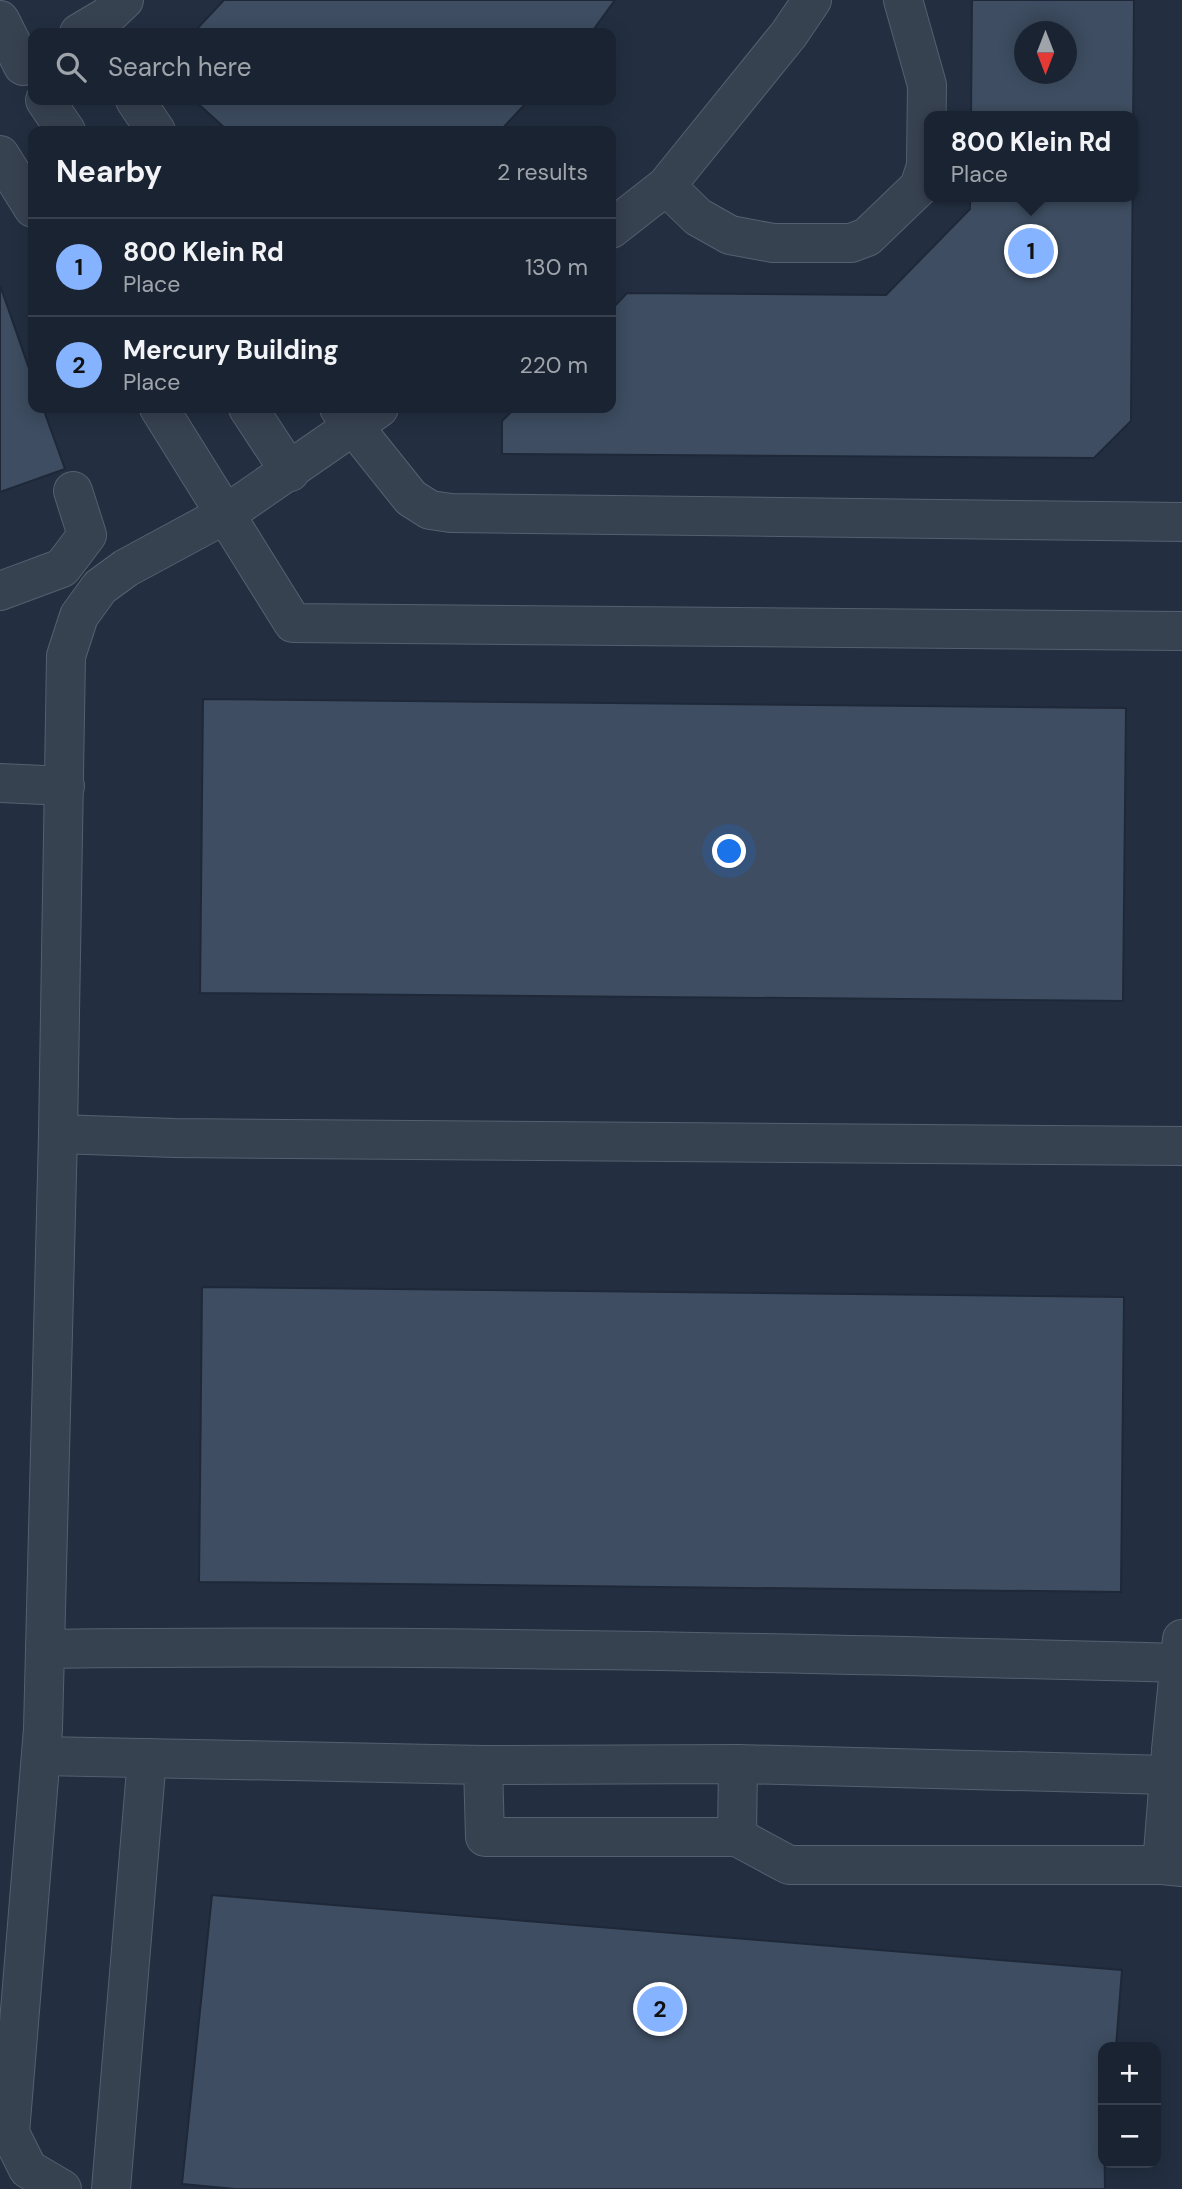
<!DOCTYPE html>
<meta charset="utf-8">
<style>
:root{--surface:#1a2331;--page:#232b39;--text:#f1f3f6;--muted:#9fa4ab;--line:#38404d;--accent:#85b3ff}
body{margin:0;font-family:"DM Sans",sans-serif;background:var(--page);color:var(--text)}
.controls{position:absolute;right:21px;bottom:21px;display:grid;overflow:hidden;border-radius:14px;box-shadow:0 4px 18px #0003}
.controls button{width:63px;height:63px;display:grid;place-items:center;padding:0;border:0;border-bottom:2px solid var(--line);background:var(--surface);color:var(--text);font:35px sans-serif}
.compass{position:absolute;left:1014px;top:21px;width:63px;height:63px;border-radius:50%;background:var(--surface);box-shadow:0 4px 18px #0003;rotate:180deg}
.you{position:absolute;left:730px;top:852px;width:24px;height:24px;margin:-18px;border:5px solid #fff;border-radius:50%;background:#1a73e8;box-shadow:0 0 0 10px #1a73e833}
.badge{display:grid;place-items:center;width:46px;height:46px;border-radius:50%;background:var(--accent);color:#111;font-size:23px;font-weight:700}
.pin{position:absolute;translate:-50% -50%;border:4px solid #fff;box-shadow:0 2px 7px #0006}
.popup{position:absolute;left:924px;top:111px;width:214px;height:91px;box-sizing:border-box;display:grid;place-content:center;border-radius:14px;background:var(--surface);filter:drop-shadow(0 2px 5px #0005);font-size:23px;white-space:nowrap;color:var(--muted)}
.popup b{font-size:26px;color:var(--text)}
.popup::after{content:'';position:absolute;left:50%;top:100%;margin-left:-14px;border:14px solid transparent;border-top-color:var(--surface)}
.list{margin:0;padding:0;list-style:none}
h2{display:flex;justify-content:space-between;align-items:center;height:91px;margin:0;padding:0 28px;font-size:30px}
h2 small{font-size:23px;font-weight:400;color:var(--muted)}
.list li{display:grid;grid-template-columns:46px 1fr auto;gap:21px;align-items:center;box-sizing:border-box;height:98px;padding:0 28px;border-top:2px solid var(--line)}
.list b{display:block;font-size:26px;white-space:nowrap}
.list p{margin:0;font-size:23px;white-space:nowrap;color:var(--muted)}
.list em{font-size:23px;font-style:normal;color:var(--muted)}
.icon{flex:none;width:38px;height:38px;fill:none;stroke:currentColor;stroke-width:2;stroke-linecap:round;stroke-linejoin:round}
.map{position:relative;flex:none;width:1182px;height:2189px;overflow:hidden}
.search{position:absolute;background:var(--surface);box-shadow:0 4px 18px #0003;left:28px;top:28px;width:588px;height:77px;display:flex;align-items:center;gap:18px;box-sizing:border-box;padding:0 24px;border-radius:14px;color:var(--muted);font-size:26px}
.panel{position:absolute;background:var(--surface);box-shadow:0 4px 18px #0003;left:28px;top:126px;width:588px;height:287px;border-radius:14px}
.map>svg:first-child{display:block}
</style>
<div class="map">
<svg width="1182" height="2189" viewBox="0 0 1182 2189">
<rect width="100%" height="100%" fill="#232f41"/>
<g fill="#3e4d61" stroke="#1e2838" stroke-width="2" fill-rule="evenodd">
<path d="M224,0H615L591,33H193Z"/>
<path d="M972,0H1134L1131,421L1094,458L502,454V421L515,408H611V310L627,293L886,295L970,209V197H1132V116H971ZM1024,32H1066V74H1024Z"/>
<path d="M194,100H529L500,131H228Z"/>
<path d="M0,285L33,380V408H43L65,469L0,492Z"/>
<path d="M203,699L1126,708L1123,1001L200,993Z"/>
<path d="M202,1287L1124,1297L1121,1592L199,1582Z"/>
<path d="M212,1895L1122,1970L1116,2047H1103L1105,2189H235L182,2184Z"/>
</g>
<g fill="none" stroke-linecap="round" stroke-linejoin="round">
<g stroke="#555f6f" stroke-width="40">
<g id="minor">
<path d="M0,20L23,66L33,60"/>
<path d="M79,33L106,17L124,0"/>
<path d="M45,100L66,131"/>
<path d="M135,100L156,131"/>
<path d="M0,155L33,208"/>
<path d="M666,186L698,217L730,235L773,243H851L867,237L919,187L926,166L927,85L903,0"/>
<path d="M611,229L666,186L789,34L812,0"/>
<path d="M159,408L293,623L1182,631"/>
<path d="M248,408L290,472"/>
<path d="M339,408L411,498L430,510L451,513L1182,522"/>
<path d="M379,408L226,514L126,568L100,587L79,616L66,656L58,1134L174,1138L1182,1146"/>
<path d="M0,591L62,568L87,535L73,491"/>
<path d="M0,783L65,786"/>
<path d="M58,1134L43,1729L10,2133L28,2169L62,2189"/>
<path d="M1182,1639L1171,1750H1182"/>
<path d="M45,1649C423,1644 801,1653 1179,1663"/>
<path d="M1171,1752L1162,1865L1182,1867"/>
<path d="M41,1756L483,1765L485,1837H737L789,1865H1162"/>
<path d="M738,1764L1169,1775"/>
<path d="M483,1765L738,1764L737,1837"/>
<path d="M111,2189L147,1758"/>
</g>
</g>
<use href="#minor" stroke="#374251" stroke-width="38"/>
</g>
</svg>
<div class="controls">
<button>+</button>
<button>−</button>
</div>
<svg class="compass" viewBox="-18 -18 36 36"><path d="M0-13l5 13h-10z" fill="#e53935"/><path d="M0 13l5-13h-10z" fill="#9fa4ab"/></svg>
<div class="you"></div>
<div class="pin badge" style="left:1031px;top:251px">1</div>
<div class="popup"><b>800 Klein Rd</b>Place</div>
<div class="pin badge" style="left:660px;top:2009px">2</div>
<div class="search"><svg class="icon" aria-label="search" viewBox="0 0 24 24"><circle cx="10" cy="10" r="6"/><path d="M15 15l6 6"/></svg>Search here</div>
<section class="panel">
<h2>Nearby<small>2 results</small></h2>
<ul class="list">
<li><span class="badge">1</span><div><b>800 Klein Rd</b><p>Place</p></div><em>130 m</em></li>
<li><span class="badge">2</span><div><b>Mercury Building</b><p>Place</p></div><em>220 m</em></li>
</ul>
</section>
</div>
